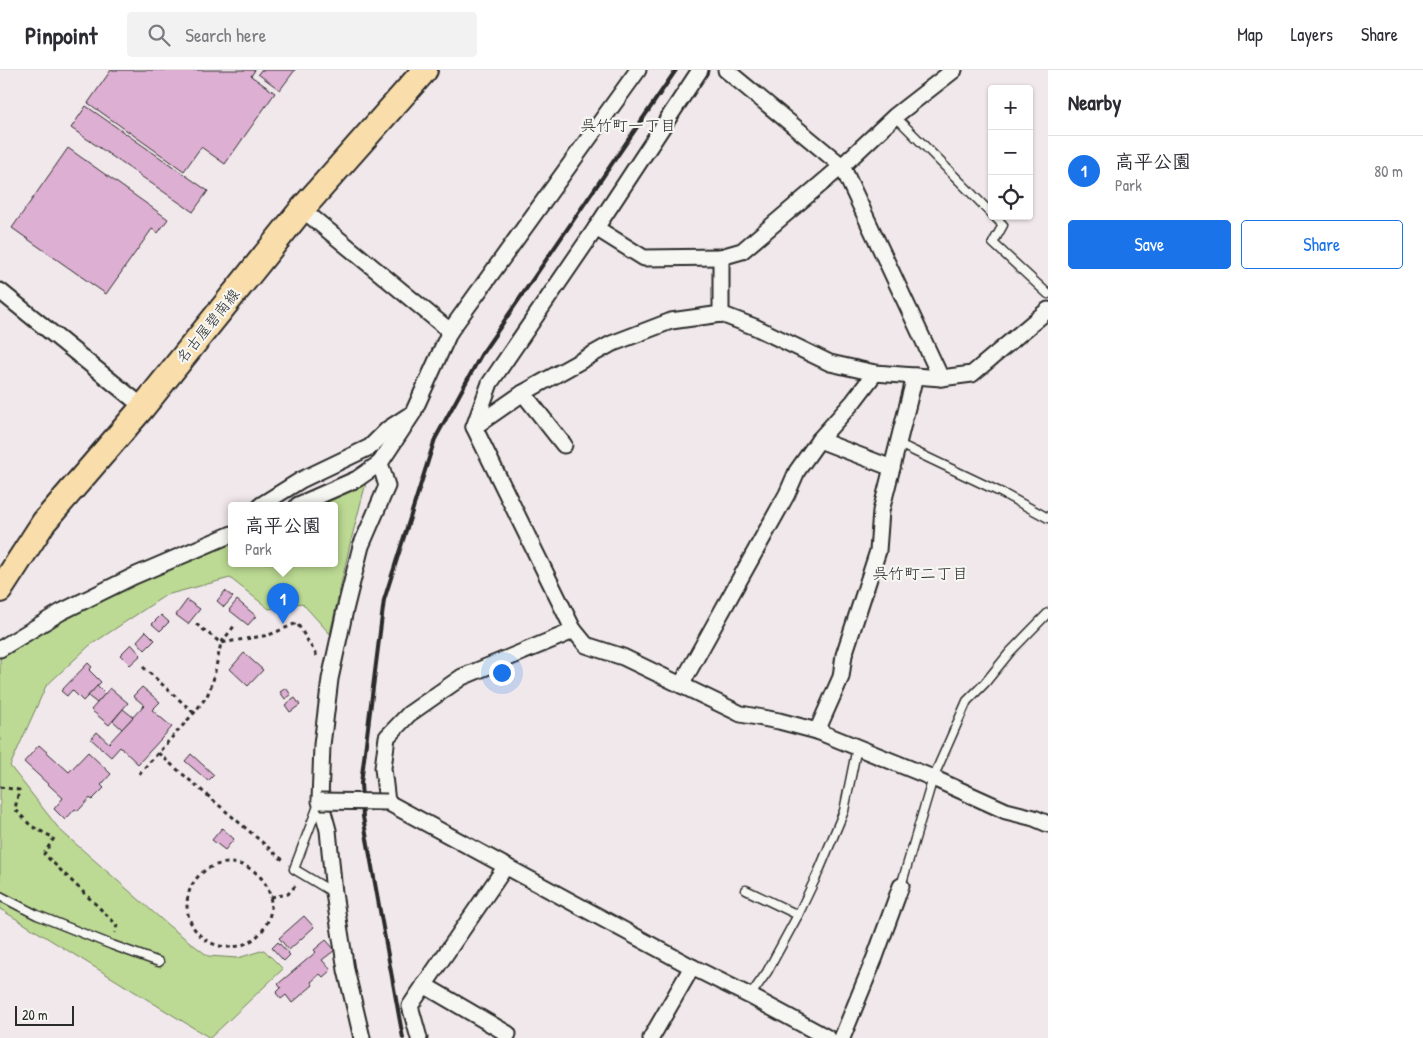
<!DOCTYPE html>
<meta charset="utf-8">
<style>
:root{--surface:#fff;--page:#f2f2f3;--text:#2b2b33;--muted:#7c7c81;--line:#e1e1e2;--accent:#1a73e8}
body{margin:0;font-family:"Patrick Hand","Klee One",sans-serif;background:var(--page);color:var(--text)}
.controls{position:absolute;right:15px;top:15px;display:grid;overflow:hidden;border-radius:5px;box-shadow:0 1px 4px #0004}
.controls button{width:45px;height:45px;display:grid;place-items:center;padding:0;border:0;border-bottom:1px solid var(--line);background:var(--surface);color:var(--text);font:25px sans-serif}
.scale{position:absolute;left:15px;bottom:12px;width:59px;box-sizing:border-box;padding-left:5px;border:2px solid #2b2b2b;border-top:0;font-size:14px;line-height:18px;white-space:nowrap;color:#2b2b2b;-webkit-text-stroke:4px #f6f6f2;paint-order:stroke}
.you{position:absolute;left:501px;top:602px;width:18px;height:18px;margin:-12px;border:4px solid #fff;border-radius:50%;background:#1a73e8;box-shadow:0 0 0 8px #1a73e833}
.badge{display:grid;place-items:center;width:32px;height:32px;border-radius:50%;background:var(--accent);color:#fff;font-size:16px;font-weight:700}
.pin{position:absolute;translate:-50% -41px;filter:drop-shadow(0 1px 2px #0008)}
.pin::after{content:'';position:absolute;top:26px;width:18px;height:15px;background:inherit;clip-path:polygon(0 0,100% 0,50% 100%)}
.popup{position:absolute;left:228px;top:432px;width:110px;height:65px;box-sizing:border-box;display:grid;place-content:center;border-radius:5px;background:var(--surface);filter:drop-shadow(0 1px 4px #0005);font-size:16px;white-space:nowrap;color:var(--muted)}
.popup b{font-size:19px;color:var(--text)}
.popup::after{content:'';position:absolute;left:50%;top:100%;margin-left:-10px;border:10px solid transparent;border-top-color:var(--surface)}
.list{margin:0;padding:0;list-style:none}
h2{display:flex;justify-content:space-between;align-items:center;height:65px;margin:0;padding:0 20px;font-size:21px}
h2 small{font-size:16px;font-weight:400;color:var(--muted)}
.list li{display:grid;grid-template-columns:32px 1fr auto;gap:15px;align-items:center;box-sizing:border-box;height:70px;padding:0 20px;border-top:1px solid var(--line)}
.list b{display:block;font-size:19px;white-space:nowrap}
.list p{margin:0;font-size:16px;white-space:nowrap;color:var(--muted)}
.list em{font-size:16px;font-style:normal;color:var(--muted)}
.actions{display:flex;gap:10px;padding:15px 20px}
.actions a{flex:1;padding:11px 0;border:1px solid var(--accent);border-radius:5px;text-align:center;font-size:18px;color:var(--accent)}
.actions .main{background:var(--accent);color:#fff}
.icon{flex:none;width:28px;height:28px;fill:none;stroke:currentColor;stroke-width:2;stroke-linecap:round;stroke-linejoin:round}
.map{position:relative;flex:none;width:1048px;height:968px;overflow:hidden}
header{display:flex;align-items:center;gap:30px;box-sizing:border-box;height:70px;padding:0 25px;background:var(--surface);border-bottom:1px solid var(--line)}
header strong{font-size:24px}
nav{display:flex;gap:28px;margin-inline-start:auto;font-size:18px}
.search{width:350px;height:45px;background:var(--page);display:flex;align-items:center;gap:12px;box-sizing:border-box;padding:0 18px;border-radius:5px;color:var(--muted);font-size:19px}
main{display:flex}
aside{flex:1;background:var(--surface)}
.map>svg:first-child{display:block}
</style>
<header>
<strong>Pinpoint</strong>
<div class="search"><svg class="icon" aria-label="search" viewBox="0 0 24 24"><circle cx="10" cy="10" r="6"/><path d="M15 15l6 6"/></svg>Search here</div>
<nav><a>Map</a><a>Layers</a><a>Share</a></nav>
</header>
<main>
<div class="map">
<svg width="1048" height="968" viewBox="0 0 1048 968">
<rect width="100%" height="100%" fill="#f1e8ec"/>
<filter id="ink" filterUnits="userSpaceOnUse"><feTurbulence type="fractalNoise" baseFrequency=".02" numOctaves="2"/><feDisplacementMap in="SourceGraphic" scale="10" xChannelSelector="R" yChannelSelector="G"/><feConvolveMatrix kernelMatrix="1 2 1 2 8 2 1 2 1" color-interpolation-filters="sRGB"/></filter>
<g filter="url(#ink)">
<path fill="#bcda93" stroke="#74825f" d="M367,409L350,474L330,564L302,533L269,539L230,508L166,525L89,576L46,616L10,696L60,760L169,856L208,886L238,888L264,880L283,899L210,968L0,839V589L64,546L136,511L232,471V493H334V435H310Z"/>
<g fill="#ddafd2" stroke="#2b2b2b">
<path d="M111,0H255L251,6L275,23L225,94L201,77L184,101L88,33Z"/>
<path d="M261,0H295L280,20L258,4Z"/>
<path d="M86,36L208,121L193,142L71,58Z"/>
<path d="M68,78L168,149L158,163L152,159L106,224L12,158Z"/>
<path d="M225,521L233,527L224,537L217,531Z"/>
<path d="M187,530L200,539L188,554L176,545Z"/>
<path d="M237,530L256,546L248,555L229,540Z"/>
<path d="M161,545L169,552L160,561L152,554Z"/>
<path d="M146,561L155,570L145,580L137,571Z"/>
<path d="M131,574L141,585L130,595L120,585Z"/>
<path d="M244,583L263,600L248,616L230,599Z"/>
<path d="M88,593L92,597L89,600L101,612L83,631L72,620L67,626L61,621Z"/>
<path d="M97,616L105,624L97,633L88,626Z"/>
<path d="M142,617L160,632L152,640L172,657L138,694L120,677L111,687L91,669L97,662L109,673L144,635L133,626Z"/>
<path d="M110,618L128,633L109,655L91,640Z"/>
<path d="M286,618L291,625L285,629L280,622Z"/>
<path d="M295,628L300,635L290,642L285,635Z"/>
<path d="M123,639L133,647L122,659L113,651Z"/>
<path d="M39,675L69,702L88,682L111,704L101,715L104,718L92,730L90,728L78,741L75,739L65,750L54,739L63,728L24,692Z"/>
<path d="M191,684L214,705L208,711L185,691Z"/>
<path d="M222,758L234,769L225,780L212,770Z"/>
<path d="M304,846L314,857L289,880L279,868Z"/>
<path d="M326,870L335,880L322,890L331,900L323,907L320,904L311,912L313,915L292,933L286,925L281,929L276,923L281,918L278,914L316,882L314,880Z"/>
<path d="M278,872L290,885L284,891L272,878Z"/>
</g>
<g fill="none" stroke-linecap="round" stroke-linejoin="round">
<g stroke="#2b2b2b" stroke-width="11">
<g id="lane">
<path d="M895,46L992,144"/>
<path d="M994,146L1003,155L993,173L1048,224"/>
<path d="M899,374L1002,423L1048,448"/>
<path d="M318,736L294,799L334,823"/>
<path d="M901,816L933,708L967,631L985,613L1010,582L1048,543"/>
<path d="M746,820L798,845"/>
<path d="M0,826L37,845L112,875L159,892"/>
<path d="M750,926L767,902L798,845L818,803L844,741L857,677"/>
</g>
</g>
<g stroke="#2b2b2b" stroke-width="19">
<g id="street">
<path d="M726,0L842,96L941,308"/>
<path d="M302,139L450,261"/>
<path d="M596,158L700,0"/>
<path d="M0,221L143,337"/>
<path d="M1048,240L972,304L941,308L875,303L830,293L755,257L721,244L671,251L611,274L523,323L474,357L573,559L586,575L623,587L741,644L779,651L817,661L933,708L1006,741L1034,748L1048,754"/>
<path d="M721,244V187L742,181L842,96L895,46L954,0"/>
<path d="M523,323L564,375"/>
<path d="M474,357L490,313L596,158L644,188L721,187"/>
<path d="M819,370L892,398"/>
<path d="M261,435L301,410L370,377L388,359L408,346"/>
<path d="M298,435L357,409L380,393"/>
<path d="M573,559L566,564L462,607L409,644L387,667L383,698L387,732L692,897L750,926L828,968"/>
<path d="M0,579L61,542L134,506L232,464"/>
<path d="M681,615L787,424L797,401L819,370L853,332L875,303"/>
<path d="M817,661L841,607L844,585L878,481L881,441L915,306"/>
<path d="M424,915L508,964L505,968"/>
<path d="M362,968L346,900L334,823L328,760L320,731L322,675L330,609L345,540L361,476L387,416L380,393L413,343L450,261L638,0"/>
<path d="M419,968L410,936L506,796"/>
<path d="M651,968L692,897"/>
<path d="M842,968L875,887L901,816"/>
</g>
</g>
<g stroke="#2b2b2b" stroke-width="28">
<path id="primary" d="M0,520L44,452L143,337L302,139L425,0"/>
</g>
<g stroke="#2b2b2b" stroke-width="3" stroke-dasharray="4 4" stroke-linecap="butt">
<path d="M196,554L221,573L235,555"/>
<path d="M143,597L194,643"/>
<path d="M158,683L284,791"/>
<path d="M139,704L194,643L207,626L213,611L221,573L269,565L297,553L317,586"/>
<path d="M0,717L19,720L15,739L31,756L54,768L44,784L117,855L115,863"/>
<circle cx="229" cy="835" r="42"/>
<path d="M271,827L288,824L296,815"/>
</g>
<use href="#lane" stroke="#f6f6f2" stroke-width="8"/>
<use href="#street" stroke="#f6f6f2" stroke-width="15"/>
<use href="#primary" stroke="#f9deab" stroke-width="24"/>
<path stroke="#2b2b2b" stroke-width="4" d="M403,968L363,747L361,713L384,530L435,369L481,285L676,0"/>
<g stroke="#2b2b2b" stroke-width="19" stroke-linecap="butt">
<path id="street-bridge" d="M320,731L387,732"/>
</g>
<use href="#street-bridge" stroke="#f6f6f2" stroke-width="15"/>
</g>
</g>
<g text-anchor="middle" stroke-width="4.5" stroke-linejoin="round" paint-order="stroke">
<g font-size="15" fill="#2b2b2b" stroke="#f6f6f2">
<text transform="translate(208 256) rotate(-51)" y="5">名古屋碧南線</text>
</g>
<g font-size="16" fill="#2b2b2b" stroke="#f6f6f2">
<text x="628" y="61">呉竹町一丁目</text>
<text x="920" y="509">呉竹町二丁目</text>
</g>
</g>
</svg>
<div class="controls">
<button>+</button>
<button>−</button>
<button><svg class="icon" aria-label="locate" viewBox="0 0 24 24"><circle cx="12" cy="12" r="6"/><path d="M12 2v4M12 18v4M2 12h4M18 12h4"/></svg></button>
</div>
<div class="scale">20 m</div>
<div class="you"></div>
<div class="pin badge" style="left:283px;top:554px">1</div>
<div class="popup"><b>高平公園</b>Park</div>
</div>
<aside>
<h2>Nearby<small></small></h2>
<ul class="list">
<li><span class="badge">1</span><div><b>高平公園</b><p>Park</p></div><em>80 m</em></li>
</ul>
<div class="actions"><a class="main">Save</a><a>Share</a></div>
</aside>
</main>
